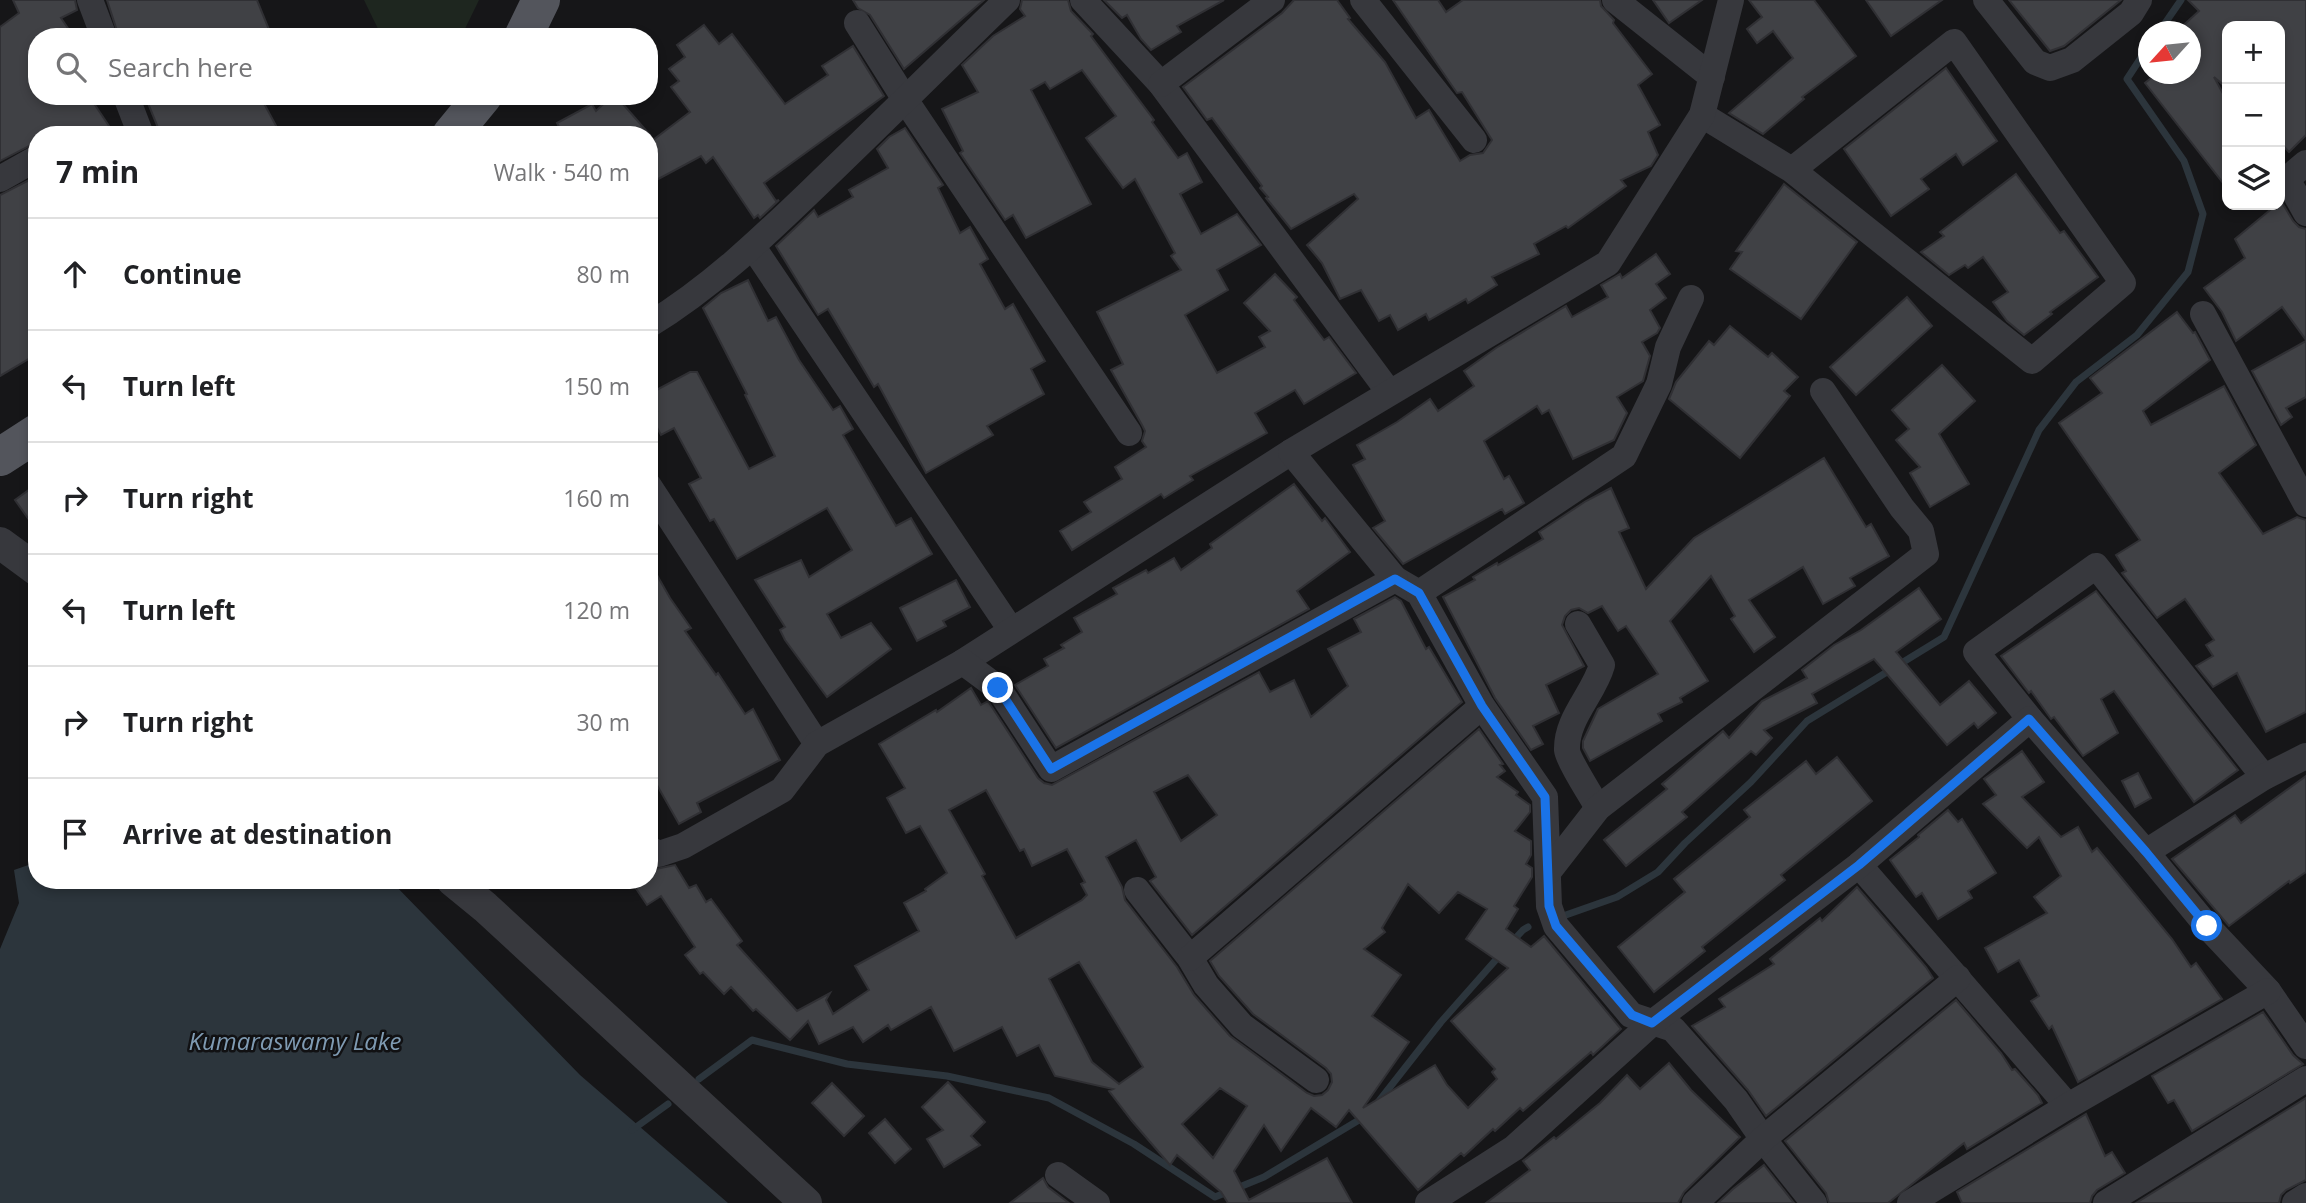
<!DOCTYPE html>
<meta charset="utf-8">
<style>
:root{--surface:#fff;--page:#f6f6f6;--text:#202124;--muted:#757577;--line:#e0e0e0}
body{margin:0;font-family:"Open Sans",sans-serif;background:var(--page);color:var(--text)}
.controls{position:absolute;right:21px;top:21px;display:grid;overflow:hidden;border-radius:14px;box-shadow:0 4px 10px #0003}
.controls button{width:63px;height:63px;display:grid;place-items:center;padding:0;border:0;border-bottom:2px solid var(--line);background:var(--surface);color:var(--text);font:35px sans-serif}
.compass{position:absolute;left:2138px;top:21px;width:63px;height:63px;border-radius:50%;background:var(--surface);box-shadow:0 4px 10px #0003;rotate:243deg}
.stop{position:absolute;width:21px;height:21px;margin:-16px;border:5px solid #1a73e8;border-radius:50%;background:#fff}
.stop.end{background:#1a73e8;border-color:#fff;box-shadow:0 2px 7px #0008}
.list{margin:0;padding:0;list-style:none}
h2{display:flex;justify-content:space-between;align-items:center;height:91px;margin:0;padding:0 28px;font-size:30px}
h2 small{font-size:23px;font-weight:400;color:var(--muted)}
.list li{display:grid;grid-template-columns:46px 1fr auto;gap:21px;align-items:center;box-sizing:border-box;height:112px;padding:0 28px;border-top:2px solid var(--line)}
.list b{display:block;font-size:26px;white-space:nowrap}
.list em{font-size:23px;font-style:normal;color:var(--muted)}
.icon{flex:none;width:38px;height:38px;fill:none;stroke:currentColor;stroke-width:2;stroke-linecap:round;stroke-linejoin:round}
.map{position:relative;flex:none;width:2306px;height:1203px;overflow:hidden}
.search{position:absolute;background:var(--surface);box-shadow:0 4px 10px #0003;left:28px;top:28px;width:630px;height:77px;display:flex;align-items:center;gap:18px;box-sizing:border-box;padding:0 24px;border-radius:28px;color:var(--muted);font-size:26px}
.panel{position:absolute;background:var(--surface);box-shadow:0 4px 10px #0003;left:28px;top:126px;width:630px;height:763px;border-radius:28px}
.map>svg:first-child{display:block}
</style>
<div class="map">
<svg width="2306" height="1203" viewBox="0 0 2306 1203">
<rect width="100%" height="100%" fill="#161618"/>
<path fill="#1e261f" d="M364,0H479L461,37H382Z"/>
<path fill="#2c353c" d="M37,862V880H390L580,1075L728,1203H0V949L19,903L14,870Z"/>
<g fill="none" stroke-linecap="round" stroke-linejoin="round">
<g stroke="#2c353c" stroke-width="7">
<path d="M2159,32L2181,0"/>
<path d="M1563,916L1617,897L1658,872L1685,843L1751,782L1807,721L1944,637L2039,430L2076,382L2137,335L2188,272L2203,214L2184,161L2127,79L2148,47"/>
<path d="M1511,943L1523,930L1528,927"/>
<path d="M699,1079L752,1040L847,1064L947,1076L1049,1098L1134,1144L1215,1197L1264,1177L1364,1117"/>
<path d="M1379,1101L1441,1022L1501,954"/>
<path d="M632,1130L668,1104"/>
</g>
</g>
<g fill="#404145" stroke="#303034" stroke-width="2" fill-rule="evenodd">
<path d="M13,0H75L77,10L61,18L74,37H37V96H89L115,135H37V142L0,161V27L19,13Z"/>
<path d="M107,0H257L272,37H119Z"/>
<path d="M853,0H984L904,69L870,15L858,8Z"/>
<path d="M1022,0H1068L1071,11L1093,34L1091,36L1154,120L1152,122L1178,158L1187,153L1202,182L1180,194L1201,234L1237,214L1261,245L1217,270L1228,290L1185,315L1217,373L1265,347L1259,337L1270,331L1244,303L1275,274L1297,297L1294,300L1324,340L1329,337L1356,373L1304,404L1295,390L1255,413L1267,433L1190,476L1193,480L1164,498L1161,494L1072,550L1060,531L1091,512L1084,502L1122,479L1115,467L1146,447L1142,441L1145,431L1142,425L1111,370L1123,364L1097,312L1181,270L1171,256L1175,253L1135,179L1123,188L1086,138L1116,116L1082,70L1050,89L1045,82L1031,90L1091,204L1026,238L1013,215L1005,220L960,153L963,151L942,109L978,92L962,65L993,36L1025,16L1020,9Z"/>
<path d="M1104,0H1224L1177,26L1181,32L1151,50L1141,39L1127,15L1122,18Z"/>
<path d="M1294,0H1337L1350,18L1348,19L1385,62L1416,118L1429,110L1460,161L1470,155L1483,153L1492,140L1462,92L1457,93L1393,0H1438L1446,12L1463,0H1600L1601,6L1614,20L1613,23L1652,74L1638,85L1660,125L1648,132L1658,155L1651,166L1621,180L1626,186L1568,228L1566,226L1534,244L1539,254L1492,277L1497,285L1468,303L1466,299L1429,320L1426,314L1398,330L1390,315L1379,321L1361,290L1340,299L1322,263L1307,245L1358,199L1354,194L1291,229L1266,198L1268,197L1260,188L1262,186L1212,118L1207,120L1183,87L1282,13Z"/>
<path d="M1653,0H1702L1669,23Z"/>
<path d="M1749,0H1814L1856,56L1802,97L1804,99L1763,134L1729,113L1793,58L1773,31L1757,43L1747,29L1762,17Z"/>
<path d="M1866,0H1942L1891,36Z"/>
<path d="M2009,0H2121L2064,46L2050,51Z"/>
<path d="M2188,0H2306V135L2289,152L2280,142V26H2227V88L2214,77L2227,101V188L2145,83L2156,74H2190V32H2176L2199,11Z"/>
<path d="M704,25L719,44L732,34L785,104L828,75L822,66L853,46L884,96L764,183L776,201L779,200L760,218L758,215L754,218L713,157L706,163L701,156L649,184V143L690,112L671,87L679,81L669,69L685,57L677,45Z"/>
<path d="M1946,68L1997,141L1963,165L1956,154L1921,179L1929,189L1891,216L1844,149Z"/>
<path d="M145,96H260L281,135H161Z"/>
<path d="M612,96H616L650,135H563L557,123L592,104L596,111Z"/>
<path d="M905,128L943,185L938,188L960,233L970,227L988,259L980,264L1005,309L1013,304L1045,361L1031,369L1044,394L987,426L993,435L926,473L878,384L874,387L828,309L818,315L776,246L814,210L818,217L853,197L849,190L888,168L877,149L889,137Z"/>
<path d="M2016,174L2060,233L2064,231L2098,277L2050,312L2052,314L2024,335L2007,321L1993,302L2008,292L1983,257L1968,268L1965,265L1949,275L1921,252L1944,236L1940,232Z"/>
<path d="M37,176V354L0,376V195Z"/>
<path d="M1784,184L1857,242L1801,319L1730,269L1742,252L1736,251Z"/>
<path d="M2281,201L2293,221L2299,227L2306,229V340L2282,307L2236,341L2222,312L2204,288L2245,258L2235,239Z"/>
<path d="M1656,254L1670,274L1656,284L1666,298L1650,310L1660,328L1657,333L1642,342L1650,356L1643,381L1617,397L1627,413L1614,440L1573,459L1549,410L1542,414L1537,406L1484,441L1504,479L1509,476L1524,503L1505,514L1502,509L1403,564L1373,528L1385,521L1353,465L1365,459L1357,445L1397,422L1430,399L1438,411L1474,386L1464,371L1496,348L1566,306L1572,317L1608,297L1601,285L1620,274L1622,278Z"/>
<path d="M748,280L768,321L776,317L799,360L833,410L840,406L853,429L843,435L896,526L911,518L932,554L827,614L841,638L871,623L891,649L827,697L785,640L780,630L785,627L755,580L801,560L809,577L852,550L827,508L737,559L714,519L710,521L689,484L701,478L674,428L661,435L650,415L657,411L649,394L690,372H697L749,469L775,456L745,395L747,394L703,308L721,293Z"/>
<path d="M1907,297L1932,326L1856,395L1830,367Z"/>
<path d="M2177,312L2193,333L2195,332L2210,360L2143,411L2151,425L2224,386L2256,445L2219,473L2263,534L2297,517L2306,520V712L2266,732L2237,673L2213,687L2196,666L2213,656L2206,645L2214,640L2185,599L2157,618L2122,573L2126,571L2116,555L2140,540L2059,423L2102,393L2090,378Z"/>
<path d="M1730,326L1768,357L1772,353L1798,377L1784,391L1790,396L1740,458L1669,399L1676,382L1709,341L1714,345Z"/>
<path d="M2306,341V397L2286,408L2292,417L2281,425L2252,371Z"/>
<path d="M1942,365L1975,401L1939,434L1969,484L1930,507L1910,473L1920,467L1896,440L1909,429L1892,410Z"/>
<path d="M1824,458L1866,527L1871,524L1889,556L1850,578L1855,586L1823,604L1803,567L1749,600L1775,637L1754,652L1731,619L1735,616L1711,576L1670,621L1708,681L1680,698L1682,702L1658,714L1662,721L1590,761L1583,748V741L1598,709L1658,674L1626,626L1618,631L1602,606L1588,613L1579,608L1571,610L1565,616L1562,625L1584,666L1546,685L1559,713L1533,726L1543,744L1531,750L1495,698L1443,597L1475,580L1473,577L1497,563L1498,565L1543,539L1539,532L1586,501L1611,488L1629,528L1619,532L1646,589L1694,538Z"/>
<path d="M37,484V531L15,500Z"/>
<path d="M1294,484L1322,521L1325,518L1350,552L1297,591L1309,609L1056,748L1015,685L1048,666L1044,659L1064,648L1061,645L1082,632L1074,618L1117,594L1113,588L1146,570L1148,573L1174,558L1181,570L1212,548L1210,544Z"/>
<path d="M649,561L670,598L691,628L685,631L716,675L718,673L745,714L753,709L780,760L697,803L701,812L679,824L649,771Z"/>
<path d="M956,580L970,607L943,621L946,626L917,641L900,608Z"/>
<path d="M1919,588L1941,619L1896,652L1940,705L1969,681L1996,713L1978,728L1974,723L1947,745L1874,659L1812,694L1817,703L1764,730L1772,738L1756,755L1751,751L1682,812L1687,817L1626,866L1604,840L1667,789L1662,784L1723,731L1729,738L1762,701L1807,678L1802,670L1834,645L1861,630Z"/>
<path d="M2096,591L2238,770L2194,802L2114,691L2101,699L2118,733L2083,756L2054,717L2051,719L2031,691L2029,693L2001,656Z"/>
<path d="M1395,597L1401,601L1426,649L1429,647L1462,702L1192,935L1150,881L1156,877L1136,840L1106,857L1122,887L1125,900L1177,967L1194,995L1230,1036L1307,1093L1314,1096L1322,1095L1328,1090L1332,1082L1331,1074L1326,1068L1253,1014L1219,976L1210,961L1479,729L1503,764L1500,765L1505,771L1497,777L1518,792L1516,795L1530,805V812L1515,831L1531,841V855L1526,864L1532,868V877L1514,906L1518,909L1506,929L1531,947L1544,936L1621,1029L1593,1055L1591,1052L1523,1111L1520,1108L1495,1131L1493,1129L1464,1156L1461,1153L1418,1190L1349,1110L1336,1127L1311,1108L1281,1151L1264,1125L1234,1171L1249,1200L1327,1158L1352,1203H1228L1221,1192L1177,1155L1170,1165L1132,1121L1109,1091L1113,1089L1055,1076L1039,1045L1017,1056L1002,1027L954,1051L931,1007L891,1030L888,1025L863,1042L853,1027L819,1044L808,1021L790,1040L756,1009L753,1011L731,987L724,994L703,972L700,974L685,955L695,947L661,896L647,905L633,884L638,880H649V873L656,869L675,865L689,888L696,885L706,902L711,899L742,941L737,945L797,1011L830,993L826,1000L833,1014L869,990L855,966L919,931L904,903L926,891L925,889L947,873L920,826L906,833L887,798L905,788L879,744L936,710L937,712L971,688L981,705L988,701L1038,778L1044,783L1052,785L1259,672L1270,692L1294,680L1311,717L1348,686L1328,649L1361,632L1354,619ZM1188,775L1217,815L1181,841L1154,792ZM986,790L1020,851L1024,849L1032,866L1067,849L1085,882L1081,884L1087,895L1082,900L1016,938L982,876L985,874L949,810ZM1408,884L1439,913L1458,892L1487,909L1466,939L1508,968L1451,1021L1495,1069L1492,1072L1497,1079L1468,1108L1447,1085L1435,1065L1363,1108L1409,1042L1372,1016L1401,975L1364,949L1385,932L1382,928ZM1079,962L1143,1067L1119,1084L1092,1062L1049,979ZM1220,1088L1247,1106L1213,1158L1182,1124Z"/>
<path d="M2022,751L2044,782L2022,797L2061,837L2078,827L2092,852L2097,848L2172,939L2191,967L2196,963L2222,999L2078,1082L2052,1026L2049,1029L2031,1001L2039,996L2019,960L1998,972L1985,948L2047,913L2034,897L2061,876L2039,837L2027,848L1983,804L1996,795L1984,779Z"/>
<path d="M1837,757L1872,801L1781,875L1785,880L1702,947L1705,951L1654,992L1618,947L1685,892L1674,879L1750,817L1744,810L1806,761L1816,774Z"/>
<path d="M2138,773L2151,798L2135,807L2122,781Z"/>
<path d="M2306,776V872L2290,883L2289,881L2229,926L2172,859L2235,815L2241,823Z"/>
<path d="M1948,810L1958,822L1962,819L1996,873L1968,891L1972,898L1938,919L1922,893L1916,897L1890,860L1919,837L1918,835Z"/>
<path d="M1857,887L1926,967L1933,978L1766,1116L1748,1090L1692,1026L1725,1007L1719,999L1774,964L1770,959L1820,918L1822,921Z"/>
<path d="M1956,1000L2001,1053L2012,1070L2015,1069L2038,1095L2042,1103L1967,1149L1964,1143L1888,1203H1829L1826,1193L1785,1141Z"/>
<path d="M2263,1012L2293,1055L2303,1064L2192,1131L2174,1100L2168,1103L2152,1076Z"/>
<path d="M1669,1063L1691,1090L1740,1137L1684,1192L1678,1203H1486L1530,1170L1523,1161L1554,1137L1556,1139L1600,1103L1627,1075L1640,1089Z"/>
<path d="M948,1082L985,1122L971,1136L980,1145L944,1167L927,1139L943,1130L922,1107Z"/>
<path d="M832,1083L864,1116L844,1136L812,1103Z"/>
<path d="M2306,1098V1180L2286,1190L2281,1195L2279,1203H2136Z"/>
<path d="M2086,1114L2105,1156L2112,1152L2125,1173L2097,1190L2092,1196L2090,1203H1962L1957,1192Z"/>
<path d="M885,1119L911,1149L895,1163L869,1133Z"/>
<path d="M1764,1165L1794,1203H1718L1733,1189Z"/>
<path d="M1043,1178L1048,1187L1069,1203H1010Z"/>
</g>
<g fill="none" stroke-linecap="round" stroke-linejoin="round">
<g stroke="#37383d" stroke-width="26">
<path d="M90,0L104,37"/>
<path d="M1083,0L1161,84L1389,392"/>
<path d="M1363,0L1474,140"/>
<path d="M1615,0L1712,77"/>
<path d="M1986,0L2035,62L2050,68L2072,60L2131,13L2139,0"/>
<path d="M857,23L906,101L1129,433"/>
<path d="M1161,84L1272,0"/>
<path d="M126,96L141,135"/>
<path d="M1702,115L1792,170L1954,42L2123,283L2032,361L1792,170"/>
<path d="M2306,163L2287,179L2306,213"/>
<path d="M0,179L37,158"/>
<path d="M753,247L1011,630"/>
<path d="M2203,314L2306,504"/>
<path d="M649,325C710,288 761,239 812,190C878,127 942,63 1007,0"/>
<path d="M649,486L817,744"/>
<path d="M1395,579L1419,593L1482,706L1545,797L1549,906L1556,926L1631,1015L1673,1029L1736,1100L1763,1139L1814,1203"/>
<path d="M1419,593L1624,456L1659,384L1668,347L1691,298"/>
<path d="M1578,624L1602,665C1594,694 1566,718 1567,750C1568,760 1592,797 1598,808"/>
<path d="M963,662L1291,452"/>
<path d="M2030,719L1976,652L2096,566L2264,777"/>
<path d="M649,849L659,854L683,846L782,790L817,744L963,662L998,688L1051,769L1395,579L1291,452L1608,263L1702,115L1731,0"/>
<path d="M2146,852L2207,926L2268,991L2306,1046"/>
<path d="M1859,865L2068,1106"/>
<path d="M1549,871L1598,808L1926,554L1921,531L1902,508L1823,391"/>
<path d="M1137,890L1190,958L1206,985L1242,1026L1316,1080"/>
<path d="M1190,958L1482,706"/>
<path d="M1058,1175L1097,1203"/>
<path d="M1428,1203L1514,1148L1652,1023L1859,865L2030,719L2146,852L2264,777L2306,756"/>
<path d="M1695,1203L1763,1139L1958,978"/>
<path d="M1910,1203L2068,1106L2268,991"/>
<path d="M2106,1203L2306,1079"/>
<path d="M2295,1203L2306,1196"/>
</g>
<g stroke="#37383d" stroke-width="32">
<path d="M0,543L37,570"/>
<path d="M452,880L485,907L806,1203"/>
</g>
<g stroke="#53555c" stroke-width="38">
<path d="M523,37L541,0"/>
<path d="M451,135L483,96"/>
<path d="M0,457L37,433"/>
</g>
</g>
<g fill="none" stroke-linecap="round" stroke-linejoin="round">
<path stroke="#1a73e8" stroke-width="9" d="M998,688L1051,769L1395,579L1419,593L1482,706L1545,797L1549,906L1556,926L1632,1015L1652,1023L1859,865L2029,719L2146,852L2207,926"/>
</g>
<g text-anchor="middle" stroke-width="5" stroke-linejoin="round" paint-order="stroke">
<g font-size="24" font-style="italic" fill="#7f9bb3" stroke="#111113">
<text x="295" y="1050">Kumaraswamy Lake</text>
</g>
</g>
</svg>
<div class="controls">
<button>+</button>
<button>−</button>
<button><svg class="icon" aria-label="layers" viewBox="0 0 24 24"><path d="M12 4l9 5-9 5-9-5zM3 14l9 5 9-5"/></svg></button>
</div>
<svg class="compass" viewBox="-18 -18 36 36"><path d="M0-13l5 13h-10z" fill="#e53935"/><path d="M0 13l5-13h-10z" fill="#757577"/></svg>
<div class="stop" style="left:2207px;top:926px"></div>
<div class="stop end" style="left:998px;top:688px"></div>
<div class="search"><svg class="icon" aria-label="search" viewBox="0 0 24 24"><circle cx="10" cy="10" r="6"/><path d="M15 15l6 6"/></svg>Search here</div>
<section class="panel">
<h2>7 min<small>Walk · 540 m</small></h2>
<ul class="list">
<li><svg class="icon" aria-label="ahead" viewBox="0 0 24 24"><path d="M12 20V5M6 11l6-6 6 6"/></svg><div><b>Continue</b></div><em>80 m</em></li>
<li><svg class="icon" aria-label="left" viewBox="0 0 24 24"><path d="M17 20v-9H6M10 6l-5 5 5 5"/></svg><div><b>Turn left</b></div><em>150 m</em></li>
<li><svg class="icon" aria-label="right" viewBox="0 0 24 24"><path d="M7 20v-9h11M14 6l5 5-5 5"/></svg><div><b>Turn right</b></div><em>160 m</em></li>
<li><svg class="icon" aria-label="left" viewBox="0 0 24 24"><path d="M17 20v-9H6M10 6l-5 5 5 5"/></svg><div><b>Turn left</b></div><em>120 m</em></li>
<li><svg class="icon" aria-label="right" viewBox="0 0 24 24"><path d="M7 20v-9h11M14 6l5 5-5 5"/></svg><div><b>Turn right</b></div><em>30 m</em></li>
<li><svg class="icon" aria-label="arrive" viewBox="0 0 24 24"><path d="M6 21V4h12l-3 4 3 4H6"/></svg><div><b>Arrive at destination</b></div></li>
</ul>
</section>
</div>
